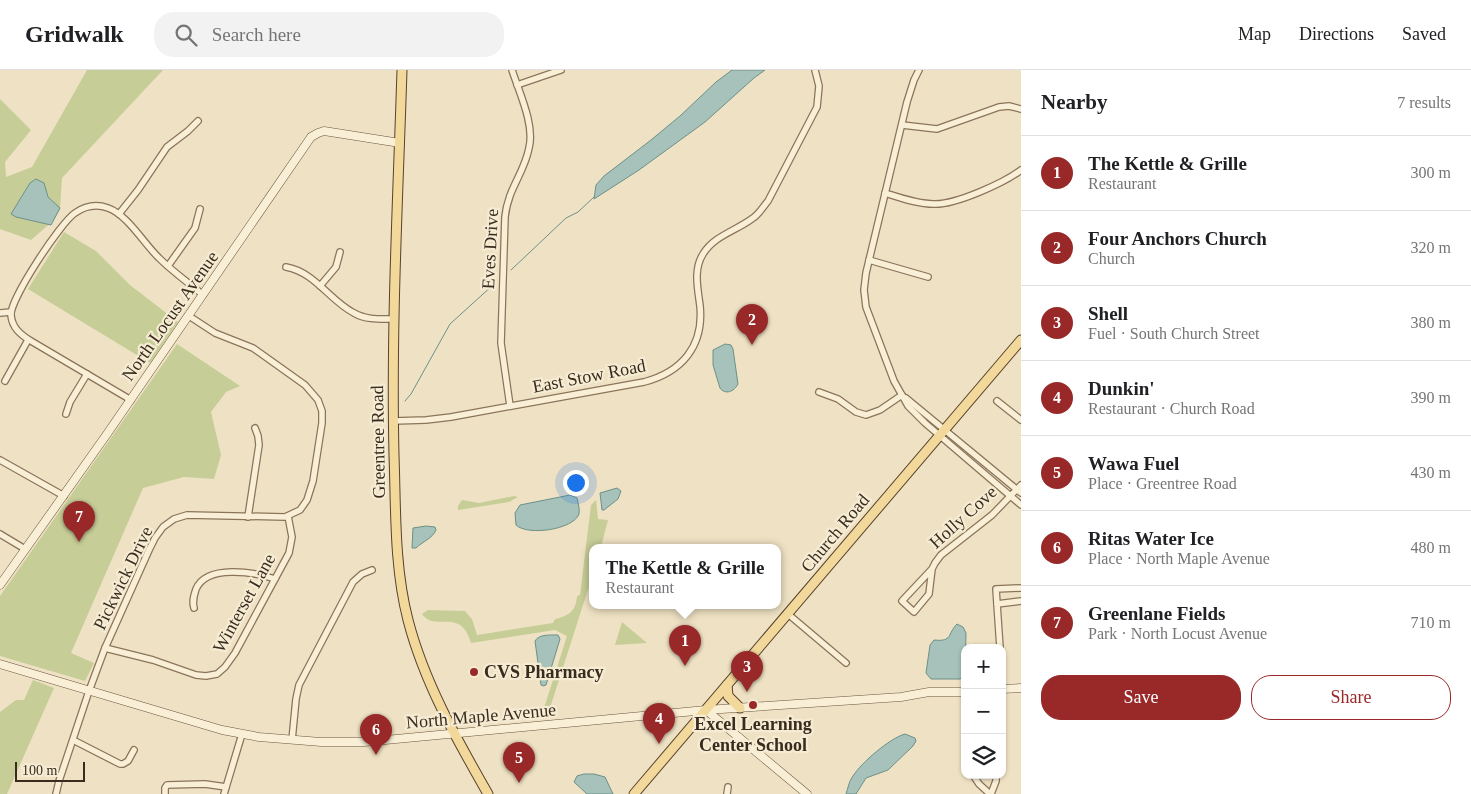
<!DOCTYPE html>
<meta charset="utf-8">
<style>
:root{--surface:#fff;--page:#f2f2f2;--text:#202124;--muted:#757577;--line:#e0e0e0;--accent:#992929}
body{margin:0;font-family:"Times New Roman",serif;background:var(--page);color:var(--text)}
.controls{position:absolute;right:15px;bottom:15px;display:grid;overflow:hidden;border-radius:10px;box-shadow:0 1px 4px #0004}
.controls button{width:45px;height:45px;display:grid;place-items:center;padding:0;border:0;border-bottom:1px solid var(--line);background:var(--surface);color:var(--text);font:25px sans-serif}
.scale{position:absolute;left:15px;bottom:12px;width:70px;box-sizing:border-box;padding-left:5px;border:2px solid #392c1e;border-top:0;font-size:14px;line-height:18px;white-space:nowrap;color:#392c1e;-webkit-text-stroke:4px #f6ecd3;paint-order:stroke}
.you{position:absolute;left:575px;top:412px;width:18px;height:18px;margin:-12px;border:4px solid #fff;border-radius:50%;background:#1a73e8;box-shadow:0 0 0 8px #1a73e833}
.badge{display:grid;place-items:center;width:32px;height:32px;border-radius:50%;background:var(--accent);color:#fff;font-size:16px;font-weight:700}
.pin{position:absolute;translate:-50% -41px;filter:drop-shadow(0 1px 2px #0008)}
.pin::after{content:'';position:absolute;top:26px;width:18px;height:15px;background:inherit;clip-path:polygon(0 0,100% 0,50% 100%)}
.popup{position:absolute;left:589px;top:474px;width:192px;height:65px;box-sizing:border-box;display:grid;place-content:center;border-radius:10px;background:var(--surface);filter:drop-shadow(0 1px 4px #0005);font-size:16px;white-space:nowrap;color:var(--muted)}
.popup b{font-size:19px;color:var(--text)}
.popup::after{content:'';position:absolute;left:50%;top:100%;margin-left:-10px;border:10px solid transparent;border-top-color:var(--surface)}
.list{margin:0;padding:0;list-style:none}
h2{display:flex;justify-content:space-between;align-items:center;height:65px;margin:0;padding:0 20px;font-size:21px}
h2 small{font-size:16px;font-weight:400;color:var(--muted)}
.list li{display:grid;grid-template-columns:32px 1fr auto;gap:15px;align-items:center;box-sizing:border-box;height:75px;padding:0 20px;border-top:1px solid var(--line)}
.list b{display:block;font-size:19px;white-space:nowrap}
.list p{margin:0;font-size:16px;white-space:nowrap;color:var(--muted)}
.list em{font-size:16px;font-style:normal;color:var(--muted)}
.actions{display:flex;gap:10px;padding:15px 20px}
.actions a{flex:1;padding:11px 0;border:1px solid var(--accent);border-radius:20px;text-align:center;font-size:18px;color:var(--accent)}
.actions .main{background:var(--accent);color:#fff}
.icon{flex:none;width:28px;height:28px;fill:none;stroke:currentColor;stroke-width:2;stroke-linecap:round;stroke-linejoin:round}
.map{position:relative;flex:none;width:1021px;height:724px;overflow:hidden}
header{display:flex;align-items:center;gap:30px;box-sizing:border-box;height:70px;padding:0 25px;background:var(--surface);border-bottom:1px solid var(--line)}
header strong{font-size:24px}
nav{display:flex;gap:28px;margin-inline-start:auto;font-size:18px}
.search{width:350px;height:45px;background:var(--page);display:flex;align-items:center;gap:12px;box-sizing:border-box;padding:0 18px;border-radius:20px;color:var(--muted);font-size:19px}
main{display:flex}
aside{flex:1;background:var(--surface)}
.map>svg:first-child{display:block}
</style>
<header>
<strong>Gridwalk</strong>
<div class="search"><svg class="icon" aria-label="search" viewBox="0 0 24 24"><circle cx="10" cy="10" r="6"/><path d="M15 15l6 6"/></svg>Search here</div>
<nav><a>Map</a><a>Directions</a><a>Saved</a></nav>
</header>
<main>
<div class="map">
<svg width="1021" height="724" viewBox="0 0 1021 724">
<rect width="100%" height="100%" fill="#efe2c4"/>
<g fill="#c6cd97">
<path d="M87,0H163L62,108L60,139L54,150L31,170L0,159V29L31,60L5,92L6,107L32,97Z"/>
<path d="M64,162L96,181L130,215L178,252L150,293L28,219Z"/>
<path d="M177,274L240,316L226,322L211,342L221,385L214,409L184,407L143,418L71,583L94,593L85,611L0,586V526Z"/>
<path d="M514,426L518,427L509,432L458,440V436L462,430L479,433Z"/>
<path d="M596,430L598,449L608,450L601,477H592V507L550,638H544L567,566L555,560L471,573C469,567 466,559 460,555C447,547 432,558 422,544L428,540L465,541L472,549L477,565L553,553L555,549C569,546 576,541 577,526L580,525L591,435Z"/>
<path d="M622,552L647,573L615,575Z"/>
<path d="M33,610L54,618L7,724H0V642L16,630H24Z"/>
</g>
<g fill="#a6c2ba" stroke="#6c9088">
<path d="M732,0H765L754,8L705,52L639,100L594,129L596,115L604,106L651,70L680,46L716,12Z"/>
<path d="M36,109L44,113L48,127L60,138L51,155L16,147L11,144L30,113Z"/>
<path d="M725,274L731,275L733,279L738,314C734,322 725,325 720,318L713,295V280Z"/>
<path d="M617,418L621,421L618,429L604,440H602L600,423Z"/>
<path d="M570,425L577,428C578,433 580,439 579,444C573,460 527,466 516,455L515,443L520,435Z"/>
<path d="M426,456L435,457L436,460C433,468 422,472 416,478H412L413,458Z"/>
<path d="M957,554L963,557L966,563L965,606L960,609H931L926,603L930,575L934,570C953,572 947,564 957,554Z"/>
<path d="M558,565L560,569L546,615L543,616L541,615L535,571C539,564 550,565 558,565Z"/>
<path d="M905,664L915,668L916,671L913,676L888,700L866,708L856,724H846C848,718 849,711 853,706C861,693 890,668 905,664Z"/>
<path d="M584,704H594L605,707L613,724H587L574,712L577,706Z"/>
</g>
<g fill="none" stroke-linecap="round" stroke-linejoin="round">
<g stroke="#6c9088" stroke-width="1">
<path d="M511,200L566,148L578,142L594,127"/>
<path d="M405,331L411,324L450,254L493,215"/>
</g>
<g stroke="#8a745a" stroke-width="8">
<g id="street">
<path d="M919,0L914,10L907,32L866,203L864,220L866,237L894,311L908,336L925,353L1021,435"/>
<path d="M517,15L561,0"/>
<path d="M902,55L937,59L999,37L1009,36L1021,39"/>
<path d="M885,123C901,128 918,134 934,134C955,135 1004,113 1021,100"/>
<path d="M119,144L138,120L167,77L188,61L198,51"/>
<path d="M869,190L928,207"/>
<path d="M168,196L195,158L200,139"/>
<path d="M286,197C315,202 330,231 354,243C366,250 380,249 393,249"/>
<path d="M320,216L336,197L340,182"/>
<path d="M0,243L11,242"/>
<path d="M5,311L28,270"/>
<path d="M819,322L838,329L856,342L866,345L880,340L902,325"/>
<path d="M906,328L1021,423"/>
<path d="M131,330L31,271C21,265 12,258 11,245C10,229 61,152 75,143C85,136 97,134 108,138C128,145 144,174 159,188C173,202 189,213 203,225"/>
<path d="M997,331L1021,350"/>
<path d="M510,336L501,273L505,147C508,118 524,104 529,78C535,55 519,22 512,0"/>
<path d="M66,344L70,332L87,304"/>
<path d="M393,351L426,350L451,347L644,312C682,302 704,276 700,236C698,219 693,200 703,184C715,165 736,161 753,148C759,144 763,137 768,131L817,37L819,16L815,0"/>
<path d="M0,390L64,426"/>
<path d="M248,447L259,375L258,366L255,358"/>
<path d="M0,464L25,479"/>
<path d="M932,499L929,524L914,542L902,531L932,499L935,493L941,485L992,445L1021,415"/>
<path d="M997,534L996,519L1021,518"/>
<path d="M194,538C192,531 194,525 196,519C207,494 254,502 275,509"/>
<path d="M788,544L846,593"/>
<path d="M105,578L153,590L196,605L206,606L217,604L225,597L235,583L289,483L292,467L288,446"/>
<path d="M1000,578L997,534L1021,531"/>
<path d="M73,670L120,694H123L128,691L134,680"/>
<path d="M292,670L296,629L299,615L353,512L362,504L372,500"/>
<path d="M973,705L979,714L990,724"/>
<path d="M56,724L59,711L89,621L105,578L149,480L155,468L163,457L174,449L187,445L285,447L300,440L307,430L313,411L322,353V341L318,330L305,315L253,278L215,263L189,246"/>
<path d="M165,724V718L167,715L205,714L226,717"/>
<path d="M224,724L242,664"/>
<path d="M727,724L728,717"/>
<path d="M991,724L996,711V705"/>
</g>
</g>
<g stroke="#6b553d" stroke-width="9">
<g id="secondary">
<path d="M0,515L107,364L311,67L318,63L324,61L400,73"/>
<path d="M0,594L222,660L259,667L321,672H364L706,640L901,627L929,622H965"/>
<path d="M1002,619L1021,618"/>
<path d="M706,640L807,724"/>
</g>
</g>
<g stroke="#57422e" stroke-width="11">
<g id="primary">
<path d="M402,0C398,128 391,256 394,385C396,439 394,496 408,550C424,612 456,668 488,724"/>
<path d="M727,615L728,626L740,638"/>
<path d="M634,724L1021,270"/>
</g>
</g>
<use href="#street" stroke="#f9efd7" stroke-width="5.5"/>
<use href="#secondary" stroke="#f9efd7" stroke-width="8"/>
<use href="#primary" stroke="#f2d89b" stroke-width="9"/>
</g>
<g fill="#992929" stroke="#f6ecd3" stroke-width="2">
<circle cx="474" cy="602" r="5"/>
<circle cx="753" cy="635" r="5"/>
</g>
<g text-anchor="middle" stroke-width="4.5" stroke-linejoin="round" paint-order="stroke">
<g font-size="18" fill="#392c1e" stroke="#f6ecd3">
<text transform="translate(490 179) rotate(-87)" y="6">Eves Drive</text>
<text transform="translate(170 246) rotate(-55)" y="6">North Locust Avenue</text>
<text transform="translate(589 306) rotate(-11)" y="6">East Stow Road</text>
<text transform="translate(378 372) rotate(-91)" y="6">Greentree Road</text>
<text transform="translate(963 447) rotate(-42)" y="6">Holly Cove</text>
<text transform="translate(835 463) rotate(-50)" y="6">Church Road</text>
<text transform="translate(123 508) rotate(-64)" y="6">Pickwick Drive</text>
<text transform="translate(244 533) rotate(-61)" y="6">Winterset Lane</text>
<text transform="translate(481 646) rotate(-5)" y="6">North Maple Avenue</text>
</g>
<g font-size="18" font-weight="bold" fill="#392c1e" stroke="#f6ecd3" text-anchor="start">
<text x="484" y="608">CVS Pharmacy</text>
<text x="753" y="660" text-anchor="middle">Excel Learning<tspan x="753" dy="21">Center School</tspan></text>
</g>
</g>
</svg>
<div class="controls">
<button>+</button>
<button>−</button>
<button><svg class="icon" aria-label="layers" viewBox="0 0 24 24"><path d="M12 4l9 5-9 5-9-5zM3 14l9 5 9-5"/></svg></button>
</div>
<div class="scale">100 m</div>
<div class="you"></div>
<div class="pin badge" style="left:685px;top:596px">1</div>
<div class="popup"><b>The Kettle &amp; Grille</b>Restaurant</div>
<div class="pin badge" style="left:752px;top:275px">2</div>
<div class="pin badge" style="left:747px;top:622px">3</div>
<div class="pin badge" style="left:659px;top:674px">4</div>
<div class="pin badge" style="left:519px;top:713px">5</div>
<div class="pin badge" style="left:376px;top:685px">6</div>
<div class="pin badge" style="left:79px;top:472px">7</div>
</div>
<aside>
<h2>Nearby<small>7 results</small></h2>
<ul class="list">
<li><span class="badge">1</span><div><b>The Kettle &amp; Grille</b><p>Restaurant</p></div><em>300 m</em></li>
<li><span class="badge">2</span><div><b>Four Anchors Church</b><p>Church</p></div><em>320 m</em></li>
<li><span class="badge">3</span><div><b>Shell</b><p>Fuel · South Church Street</p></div><em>380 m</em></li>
<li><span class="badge">4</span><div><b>Dunkin'</b><p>Restaurant · Church Road</p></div><em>390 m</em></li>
<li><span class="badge">5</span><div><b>Wawa Fuel</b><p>Place · Greentree Road</p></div><em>430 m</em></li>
<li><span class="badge">6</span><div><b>Ritas Water Ice</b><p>Place · North Maple Avenue</p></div><em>480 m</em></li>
<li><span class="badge">7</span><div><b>Greenlane Fields</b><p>Park · North Locust Avenue</p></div><em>710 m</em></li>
</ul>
<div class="actions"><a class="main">Save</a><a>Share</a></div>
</aside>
</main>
